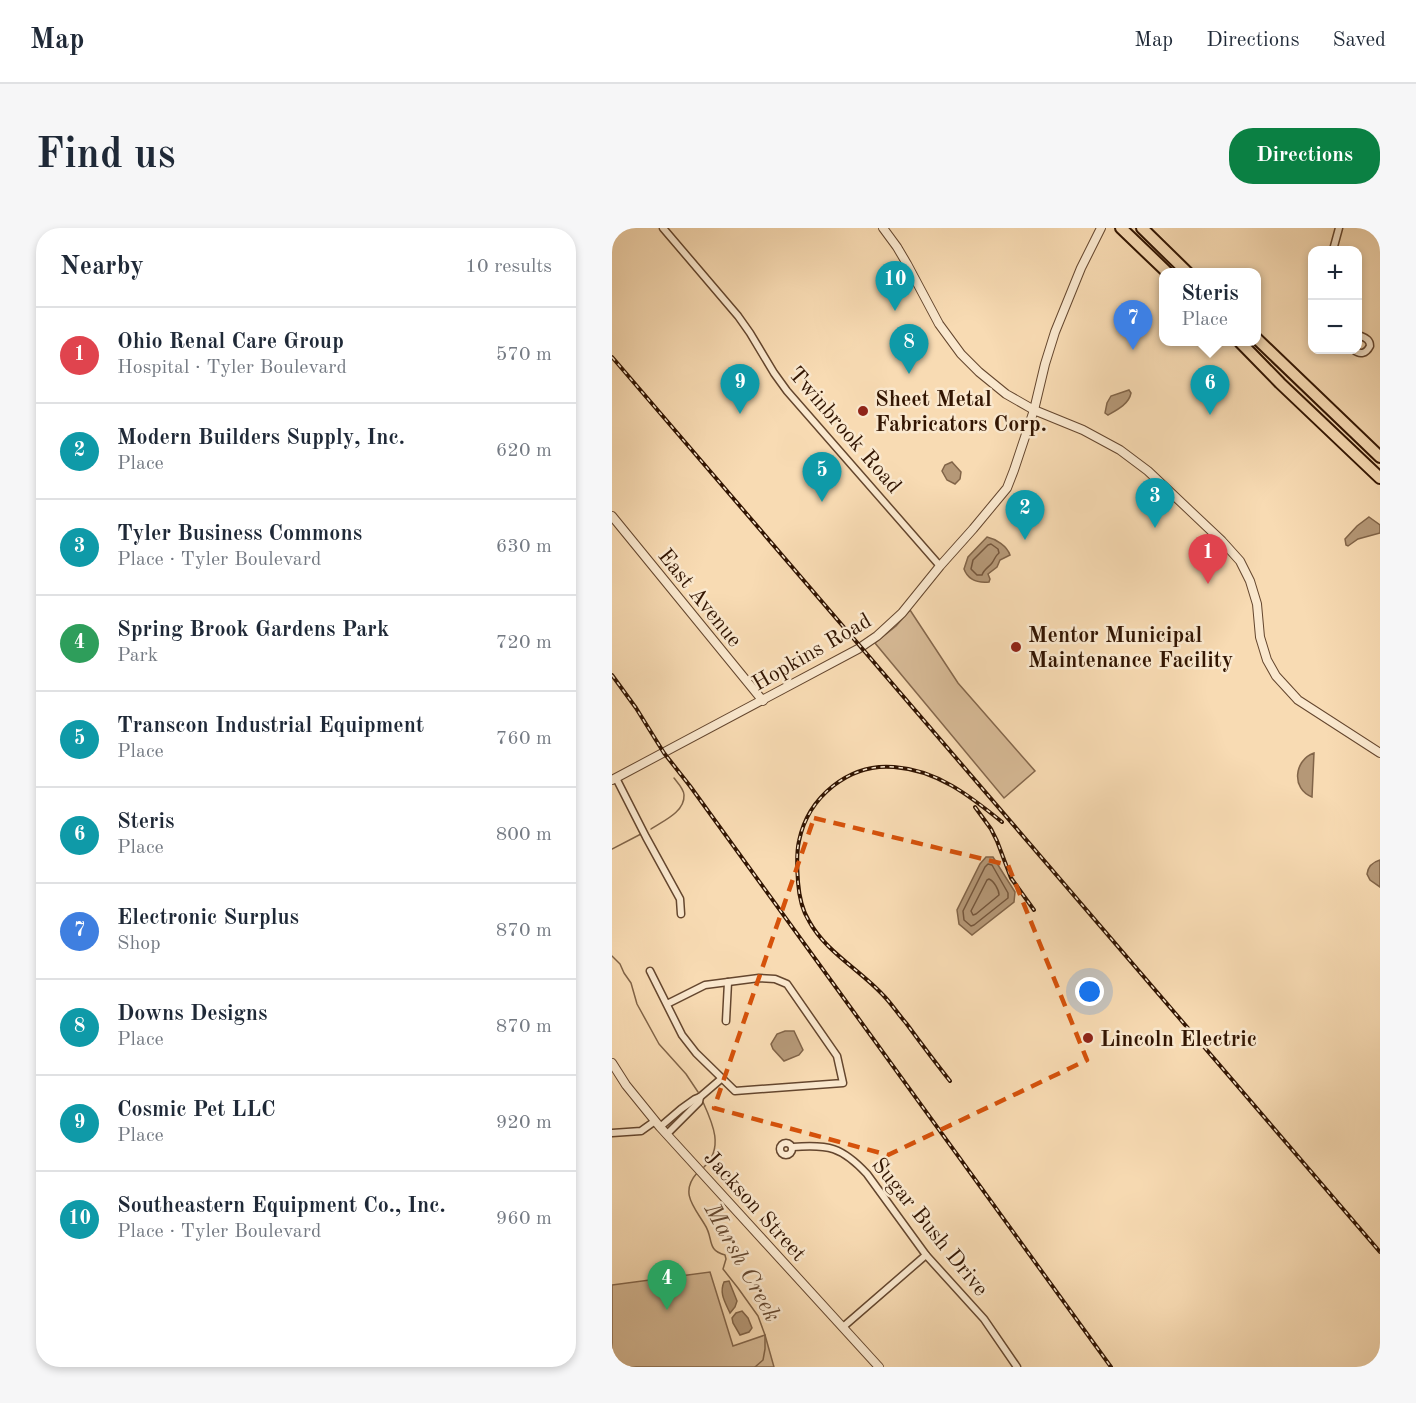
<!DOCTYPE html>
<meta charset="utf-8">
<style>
:root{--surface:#fff;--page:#f6f6f7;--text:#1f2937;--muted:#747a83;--line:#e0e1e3;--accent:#0b8043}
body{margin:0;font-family:"Old Standard TT",serif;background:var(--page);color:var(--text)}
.controls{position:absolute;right:18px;top:18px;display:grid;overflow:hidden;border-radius:12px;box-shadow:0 3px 9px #0003}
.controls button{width:54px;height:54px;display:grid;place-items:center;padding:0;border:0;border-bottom:2px solid var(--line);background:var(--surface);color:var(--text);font:30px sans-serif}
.you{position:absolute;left:478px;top:764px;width:21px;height:21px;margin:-15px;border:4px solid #fff;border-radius:50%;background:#1a73e8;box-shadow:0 0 0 9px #1a73e833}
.badge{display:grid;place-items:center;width:39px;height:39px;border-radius:50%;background:var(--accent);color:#fff;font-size:20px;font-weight:700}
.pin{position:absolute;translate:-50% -50px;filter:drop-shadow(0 2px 3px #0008)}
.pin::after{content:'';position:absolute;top:32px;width:21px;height:18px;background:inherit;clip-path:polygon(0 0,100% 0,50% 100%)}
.popup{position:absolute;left:547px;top:40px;width:102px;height:78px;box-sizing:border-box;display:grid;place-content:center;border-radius:12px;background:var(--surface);filter:drop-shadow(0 2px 4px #0005);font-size:20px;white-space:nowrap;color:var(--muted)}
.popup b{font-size:22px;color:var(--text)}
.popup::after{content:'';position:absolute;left:50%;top:100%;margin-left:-12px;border:12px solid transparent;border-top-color:var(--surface)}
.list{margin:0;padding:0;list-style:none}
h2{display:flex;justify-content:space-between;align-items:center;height:78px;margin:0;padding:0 24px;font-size:26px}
h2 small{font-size:20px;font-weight:400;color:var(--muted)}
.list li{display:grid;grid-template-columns:39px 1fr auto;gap:18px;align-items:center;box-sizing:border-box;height:96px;padding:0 24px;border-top:2px solid var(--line)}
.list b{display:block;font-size:22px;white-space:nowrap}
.list p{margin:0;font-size:20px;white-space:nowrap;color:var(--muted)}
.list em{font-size:20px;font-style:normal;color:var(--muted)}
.map{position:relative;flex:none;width:768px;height:1139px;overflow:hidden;border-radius:24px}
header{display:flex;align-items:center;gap:36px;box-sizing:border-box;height:84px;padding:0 30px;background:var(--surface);border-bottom:2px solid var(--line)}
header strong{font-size:28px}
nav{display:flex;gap:33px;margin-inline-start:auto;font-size:21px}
.intro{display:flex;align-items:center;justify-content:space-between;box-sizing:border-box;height:144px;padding:0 36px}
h1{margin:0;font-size:42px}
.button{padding:15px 27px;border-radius:24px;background:var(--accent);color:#fff;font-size:21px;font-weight:700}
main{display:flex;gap:36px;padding:0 36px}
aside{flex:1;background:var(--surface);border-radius:24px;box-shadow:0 3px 9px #0003}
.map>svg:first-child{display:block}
</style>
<header>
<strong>Map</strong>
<nav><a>Map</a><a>Directions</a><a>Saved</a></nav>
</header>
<div class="intro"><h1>Find us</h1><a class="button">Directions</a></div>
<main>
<aside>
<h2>Nearby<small>10 results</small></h2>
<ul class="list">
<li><span class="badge" style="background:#e0444e">1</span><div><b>Ohio Renal Care Group</b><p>Hospital · Tyler Boulevard</p></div><em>570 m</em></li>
<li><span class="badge" style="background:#0f9aa8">2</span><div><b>Modern Builders Supply, Inc.</b><p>Place</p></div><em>620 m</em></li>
<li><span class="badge" style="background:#0f9aa8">3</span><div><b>Tyler Business Commons</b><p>Place · Tyler Boulevard</p></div><em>630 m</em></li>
<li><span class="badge" style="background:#2e9e5b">4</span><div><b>Spring Brook Gardens Park</b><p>Park</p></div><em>720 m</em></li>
<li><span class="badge" style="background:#0f9aa8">5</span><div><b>Transcon Industrial Equipment</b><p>Place</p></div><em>760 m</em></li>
<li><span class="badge" style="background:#0f9aa8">6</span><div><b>Steris</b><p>Place</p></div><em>800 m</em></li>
<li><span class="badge" style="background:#3f7fe0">7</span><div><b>Electronic Surplus</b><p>Shop</p></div><em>870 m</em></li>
<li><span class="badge" style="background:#0f9aa8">8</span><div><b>Downs Designs</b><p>Place</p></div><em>870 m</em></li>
<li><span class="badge" style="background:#0f9aa8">9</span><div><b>Cosmic Pet LLC</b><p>Place</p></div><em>920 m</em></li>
<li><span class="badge" style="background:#0f9aa8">10</span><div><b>Southeastern Equipment Co., Inc.</b><p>Place · Tyler Boulevard</p></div><em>960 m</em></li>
</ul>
</aside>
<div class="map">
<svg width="768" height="1139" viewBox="0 0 768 1139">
<rect width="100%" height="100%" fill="#f8dbb3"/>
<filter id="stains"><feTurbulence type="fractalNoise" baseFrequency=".00333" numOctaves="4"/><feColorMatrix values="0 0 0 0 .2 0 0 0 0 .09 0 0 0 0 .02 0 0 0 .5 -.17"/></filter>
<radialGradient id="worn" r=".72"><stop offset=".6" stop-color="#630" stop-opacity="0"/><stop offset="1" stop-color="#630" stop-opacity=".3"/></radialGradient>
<g fill="#d6b995" stroke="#84674c" stroke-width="1.5">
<path d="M298,382L346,455L423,543L392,570L263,415L284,398Z"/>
<path d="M98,1044L121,1118L153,1107L162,1139H0V1057Z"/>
</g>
<g fill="#b59877" stroke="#816448" stroke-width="1.5">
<path d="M517,162L519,165C517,176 505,182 496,187L493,185L495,175L499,168Z"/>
<path d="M340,234L349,244L348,251L343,256L335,252L330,243L333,237Z"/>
<path d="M757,289L768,297V305L746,311L736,318L734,317L733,311L745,298Z"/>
<path d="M375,309C384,311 395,318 398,327L388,332L385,339L376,346L378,351L377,354C366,355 356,352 352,341L356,329Z"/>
<path d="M702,525L700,569C679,561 682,532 702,525Z"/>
<path d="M374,629H381L403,664L402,674L360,707L347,696L345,682L368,636Z"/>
<path d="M768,632V659L758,652L755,646C756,638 761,634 768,632Z"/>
<path d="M173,803H182L191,822L187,827L172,833L161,821L159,816L165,806Z"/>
<path d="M117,1053L125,1073L123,1079L118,1085C113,1074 107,1065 112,1054Z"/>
<path d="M130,1083L136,1090L140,1100L137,1104L128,1107L121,1095L120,1090L124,1085Z"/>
</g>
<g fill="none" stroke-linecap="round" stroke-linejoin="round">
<g stroke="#74563c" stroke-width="1.5">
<path d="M379,316L386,321L387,325C383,328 383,331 380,335C377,339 372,341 370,347H365L359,341L361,332L376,317Z"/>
<path d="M376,636L380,637L396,665V670L362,697L359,698L352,692L351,683L373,639Z"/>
<path d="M377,651C382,653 387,662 387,667L364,686L361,687L359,683L375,652Z"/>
</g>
<g stroke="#816448" stroke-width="1.5">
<path d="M39,601C51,593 73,584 72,567C72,561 65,554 62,550"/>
<path d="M0,621L29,606"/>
<path d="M0,728L8,736L12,745L19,755L25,776L47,816L74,846L86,864"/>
<path d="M91,874C101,896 112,920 92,939"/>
<path d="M85,945C67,965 83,980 93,997C102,1011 94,1022 113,1027L114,1031L111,1041L126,1060L146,1088L153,1107V1121L151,1132L143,1139"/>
</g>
<g stroke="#64462e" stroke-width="9">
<g id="minor">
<path d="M51,0L126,88L138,105L162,145L175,163L328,338"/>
<path d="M721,22L727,0"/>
<path d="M742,122C748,127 754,126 758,118C758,112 754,110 749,108L746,109"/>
<path d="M4,550L34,609L68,671L69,686"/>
<path d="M38,743L70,807L84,825L123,863L231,855L225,828L175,756L163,751L147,750L93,757L55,776"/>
<path d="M114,793L116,754"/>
<path d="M48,899L69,881L83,871L88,869L109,851"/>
<path d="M0,905L29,903L43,893"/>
<path d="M55,906L87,874L88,869"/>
<circle cx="174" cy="921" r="6"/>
<path d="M181,919C216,916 230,919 255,946L314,1027L372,1091L405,1139"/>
<path d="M231,1099L314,1027"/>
</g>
</g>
<g stroke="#64462e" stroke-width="10">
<g id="tertiary">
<path d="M271,0L285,19L295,36L327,96L349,126L367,144L394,166L422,182L471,202L508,222L536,243L610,313L628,333L638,353L645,376L648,409L655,432L664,448L686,472L768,525"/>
<path d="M0,288L151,473"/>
<path d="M0,552L246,421L265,408L290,385L328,338L361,301L395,260L402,242L422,182L433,136L443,104L469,40L489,0"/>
<path d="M0,835L14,857L48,899L267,1139"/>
</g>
</g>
<g stroke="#321502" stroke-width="14">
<g id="motorway">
<path d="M509,0L556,45"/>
<path d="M530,0L576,45"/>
<path d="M644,110L768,229"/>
<path d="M628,114L668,155L768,250"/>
</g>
</g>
<use href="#minor" stroke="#fae8ce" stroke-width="6"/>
<use href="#tertiary" stroke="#fae8ce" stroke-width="8"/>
<use href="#motorway" stroke="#f8dbb3" stroke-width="10"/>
<g stroke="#321502" stroke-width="4">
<g id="rail">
<path d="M0,129L768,1024"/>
<path d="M0,447L24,480L52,525L78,558L499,1139"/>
<path d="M363,579L379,601L385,613L399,650L422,682"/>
<path d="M338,853C323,834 308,814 294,795C286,786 279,775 271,767C248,742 213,723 197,693C190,682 187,667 186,654C185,640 184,626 187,613C196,569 237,535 282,539C325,542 358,568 390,594"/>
</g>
</g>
<use href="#rail" stroke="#fae8ce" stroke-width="1.5" stroke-dasharray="4.5" stroke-linecap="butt"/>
</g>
<path fill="none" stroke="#d6520b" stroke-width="4.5" stroke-dasharray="12 8" stroke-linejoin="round" d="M202,590L396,637L475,832L276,927L102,880Z"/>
<g fill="#8f2418" stroke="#fae8ce" stroke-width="2">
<circle cx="251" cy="183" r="6"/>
<circle cx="404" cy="419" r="6"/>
<circle cx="476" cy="810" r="6"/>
</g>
<g text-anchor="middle" stroke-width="5" stroke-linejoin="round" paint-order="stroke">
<g font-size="22" font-weight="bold" fill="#321502" stroke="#fae8ce" text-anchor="start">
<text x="263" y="178">Sheet Metal<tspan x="263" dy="25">Fabricators Corp.</tspan></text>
<text x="416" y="414">Mentor Municipal<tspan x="416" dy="25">Maintenance Facility</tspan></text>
<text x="488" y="818">Lincoln Electric</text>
</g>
<g font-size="22" fill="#321502" stroke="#fae8ce">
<text transform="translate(234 201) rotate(49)" y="8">Twinbrook Road</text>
<text transform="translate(89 369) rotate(51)" y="8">East Avenue</text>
<text transform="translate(199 423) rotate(-30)" y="8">Hopkins Road</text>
<text transform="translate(144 977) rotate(48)" y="8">Jackson Street</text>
<text transform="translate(319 998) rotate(51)" y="8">Sugar Bush Drive</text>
</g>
<g font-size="24" font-style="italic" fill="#664931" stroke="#fae8ce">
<text transform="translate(131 1034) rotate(61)" y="8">Marsh Creek</text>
</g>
</g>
<rect width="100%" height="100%" filter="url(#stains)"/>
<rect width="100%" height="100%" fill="url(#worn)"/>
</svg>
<div class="controls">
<button>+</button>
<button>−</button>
</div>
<div class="you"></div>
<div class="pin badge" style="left:596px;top:356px;background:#e0444e">1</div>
<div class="pin badge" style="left:413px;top:312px;background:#0f9aa8">2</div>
<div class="pin badge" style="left:543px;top:300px;background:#0f9aa8">3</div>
<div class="pin badge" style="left:55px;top:1082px;background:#2e9e5b">4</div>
<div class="pin badge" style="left:210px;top:274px;background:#0f9aa8">5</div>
<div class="pin badge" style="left:598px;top:187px;background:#0f9aa8">6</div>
<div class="popup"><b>Steris</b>Place</div>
<div class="pin badge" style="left:521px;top:122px;background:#3f7fe0">7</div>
<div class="pin badge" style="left:297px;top:146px;background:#0f9aa8">8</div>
<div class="pin badge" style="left:128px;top:186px;background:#0f9aa8">9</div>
<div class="pin badge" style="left:283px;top:83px;background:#0f9aa8">10</div>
</div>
</main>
